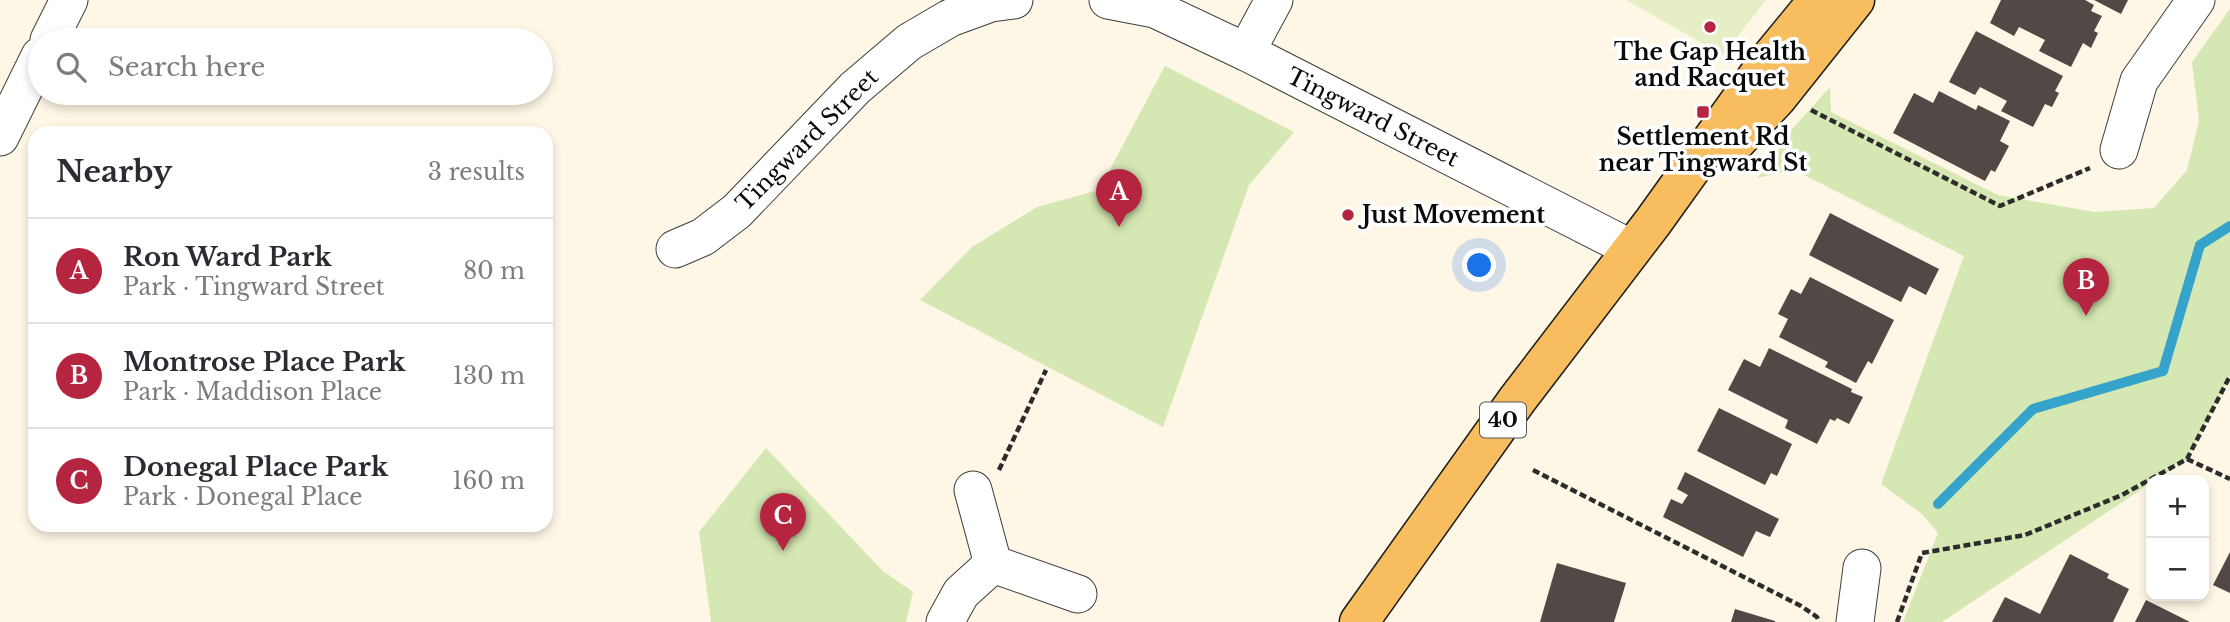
<!DOCTYPE html>
<meta charset="utf-8">
<style>
:root{--surface:#fff;--page:#f2f2f3;--text:#2b2b33;--muted:#7c7c81;--line:#e1e1e2;--accent:#b62540}
body{margin:0;font-family:"Libre Baskerville",serif;background:var(--page);color:var(--text)}
.controls{position:absolute;right:21px;bottom:21px;display:grid;overflow:hidden;border-radius:14px;box-shadow:0 4px 10px #0003}
.controls button{width:63px;height:63px;display:grid;place-items:center;padding:0;border:0;border-bottom:2px solid var(--line);background:var(--surface);color:var(--text);font:35px sans-serif}
.you{position:absolute;left:1480px;top:266px;width:24px;height:24px;margin:-18px;border:5px solid #fff;border-radius:50%;background:#1a73e8;box-shadow:0 0 0 10px #1a73e833}
.badge{display:grid;place-items:center;width:46px;height:46px;border-radius:50%;background:var(--accent);color:#fff;font-size:23px;font-weight:700}
.pin{position:absolute;translate:-50% -58px;filter:drop-shadow(0 2px 4px #0008)}
.pin::after{content:'';position:absolute;top:37px;width:24px;height:21px;background:inherit;clip-path:polygon(0 0,100% 0,50% 100%)}
.list{margin:0;padding:0;list-style:none}
h2{display:flex;justify-content:space-between;align-items:center;height:91px;margin:0;padding:0 28px;font-size:30px}
h2 small{font-size:23px;font-weight:400;color:var(--muted)}
.list li{display:grid;grid-template-columns:46px 1fr auto;gap:21px;align-items:center;box-sizing:border-box;height:105px;padding:0 28px;border-top:2px solid var(--line)}
.list b{display:block;font-size:26px;white-space:nowrap}
.list p{margin:0;font-size:23px;white-space:nowrap;color:var(--muted)}
.list em{font-size:23px;font-style:normal;color:var(--muted)}
.icon{flex:none;width:38px;height:38px;fill:none;stroke:currentColor;stroke-width:2;stroke-linecap:round;stroke-linejoin:round}
.map{position:relative;flex:none;width:2230px;height:622px;overflow:hidden}
.search{position:absolute;background:var(--surface);box-shadow:0 4px 10px #0003;left:28px;top:28px;width:525px;height:77px;display:flex;align-items:center;gap:18px;box-sizing:border-box;padding:0 24px;border-radius:38px;color:var(--muted);font-size:26px}
.panel{position:absolute;background:var(--surface);box-shadow:0 4px 10px #0003;left:28px;top:126px;width:525px;height:406px;border-radius:21px}
.map>svg:first-child{display:block}
</style>
<div class="map">
<svg width="2230" height="622" viewBox="0 0 2230 622">
<rect width="100%" height="100%" fill="#fff7e6"/>
<g fill="#d5e7b2">
<path d="M2230,9V376L2187,459L2155,480H2151V483L1942,622H1903L1938,533L1922,514L1881,484L1964,256L1794,170L1757,178L1793,128L1830,87L1831,112L1998,195L2095,212L2154,208L2187,170L2199,121L2192,62Z"/>
<path d="M1165,66L1294,132L1249,185L1163,427L920,300L972,247L1037,207L1099,190Z"/>
<path d="M766,448L883,571L913,592L906,622H711L699,532Z"/>
</g>
<path fill="#e5eec4" d="M1626,0H1766L1723,55Z"/>
<g fill="none" stroke-linecap="round" stroke-linejoin="round">
<path stroke="#35a3ca" stroke-width="10" d="M1938,504L2033,409L2163,371L2200,245L2230,226"/>
</g>
<g fill="#524946">
<path d="M2001,0H2085L2094,5L2091,11L2102,16L2094,31L2098,33L2091,48L2083,43L2071,67L2039,51L2045,40L2019,27L2014,36L1990,23Z"/>
<path d="M2094,0H2128L2121,14Z"/>
<path d="M1976,31L2063,76L2055,91L2059,93L2052,107L2045,104L2033,127L2001,111L2007,101L1980,87L1975,95L1949,82Z"/>
<path d="M1939,91L1976,110L1978,105L2010,121L2000,141L2009,146L1995,172L1991,170L1985,181L1893,133L1914,93L1933,103Z"/>
<path d="M1830,213L1939,269L1926,295L1909,286L1901,302L1809,255Z"/>
<path d="M1810,277L1894,320L1872,364L1868,361L1856,383L1825,367L1828,362L1779,337L1788,319L1778,314L1791,289L1801,294Z"/>
<path d="M1769,348L1852,389L1851,392L1863,397L1849,424L1837,418L1835,421L1830,419L1817,444L1785,428L1788,420L1728,390L1744,359L1760,367Z"/>
<path d="M1719,408L1792,444L1777,476L1771,473L1765,485L1697,451Z"/>
<path d="M1685,472L1779,519L1770,537L1756,531L1743,557L1663,517L1671,499L1682,504L1688,495L1677,489Z"/>
<path d="M2230,552V593L2213,585Z"/>
<path d="M2070,554L2109,574L2107,578L2129,589L2113,622H1992L2005,597L2040,614Z"/>
<path d="M1557,563L1626,583L1614,622H1540Z"/>
<path d="M2146,600L2190,622H2135Z"/>
<path d="M1735,609L1775,621V622H1731Z"/>
</g>
<g fill="none" stroke-linecap="round" stroke-linejoin="round">
<g stroke="#3d3d3d" stroke-width="39">
<g id="street">
<path d="M1108,0L1155,9L1246,52L1632,249"/>
<path d="M49,40L69,0"/>
<path d="M1246,52L1274,0"/>
<path d="M0,137L40,56"/>
<path d="M2119,150L2139,81L2196,0"/>
<path d="M675,249L703,237L737,211L855,88L909,42L950,18L991,3L1014,0"/>
<path d="M973,490L993,564L1078,594"/>
<path d="M945,622L961,593L993,564"/>
<path d="M1855,622L1862,568"/>
</g>
</g>
<g stroke="#1b1b1b" stroke-width="41">
<g id="primary">
<path d="M1730,148L1777,98L1855,0"/>
<path d="M1359,622L1517,400L1653,222L1772,56L1818,0"/>
</g>
</g>
<g stroke="#2c2c2c" stroke-width="4.5" stroke-dasharray="7 3.5" stroke-linecap="butt">
<path d="M1811,110L2000,206L2090,168"/>
<path d="M2187,459L2230,479"/>
<path d="M999,470L1046,370"/>
<path d="M1533,470L1801,606L1817,617L1819,622"/>
<path d="M1897,622L1922,553L2025,535L2122,495L2187,459L2230,376"/>
</g>
<use href="#street" stroke="#fff" stroke-width="37"/>
<use href="#primary" stroke="#f7bd5e" stroke-width="38"/>
</g>
<g fill="#b62540" stroke="#fff" stroke-width="2.5">
<circle cx="1710" cy="27" r="7"/>
<rect x="1696" y="105" width="14" height="14" rx="3.5"/>
<circle cx="1348" cy="215" r="7"/>
</g>
<g text-anchor="middle" stroke-width="7" stroke-linejoin="round" paint-order="stroke">
<rect fill="#fff" stroke="#545454" stroke-width="2" x="1480" y="402.5" width="46" height="35" rx="5"/>
<g font-size="21" font-weight="bold" fill="#0a0a0a">
<text x="1503" y="427">40</text>
</g>
<g font-size="23" font-weight="bold" fill="#0a0a0a" stroke="#fff">
<text x="1710" y="60">The Gap Health<tspan x="1710" dy="26">and Racquet</tspan></text>
<text x="1703" y="145">Settlement Rd<tspan x="1703" dy="26">near Tingward St</tspan></text>
<text x="1362" y="223" text-anchor="start">Just Movement</text>
</g>
<g font-size="23" fill="#0a0a0a" stroke="#fff">
<text transform="translate(1373 117) rotate(27)" y="8">Tingward Street</text>
<text transform="translate(807 140) rotate(-45)" y="8">Tingward Street</text>
</g>
</g>
</svg>
<div class="controls">
<button>+</button>
<button>−</button>
</div>
<div class="you"></div>
<div class="pin badge" style="left:1119px;top:227px">A</div>
<div class="pin badge" style="left:2086px;top:316px">B</div>
<div class="pin badge" style="left:783px;top:551px">C</div>
<div class="search"><svg class="icon" aria-label="search" viewBox="0 0 24 24"><circle cx="10" cy="10" r="6"/><path d="M15 15l6 6"/></svg>Search here</div>
<section class="panel">
<h2>Nearby<small>3 results</small></h2>
<ul class="list">
<li><span class="badge">A</span><div><b>Ron Ward Park</b><p>Park · Tingward Street</p></div><em>80 m</em></li>
<li><span class="badge">B</span><div><b>Montrose Place Park</b><p>Park · Maddison Place</p></div><em>130 m</em></li>
<li><span class="badge">C</span><div><b>Donegal Place Park</b><p>Park · Donegal Place</p></div><em>160 m</em></li>
</ul>
</section>
</div>
